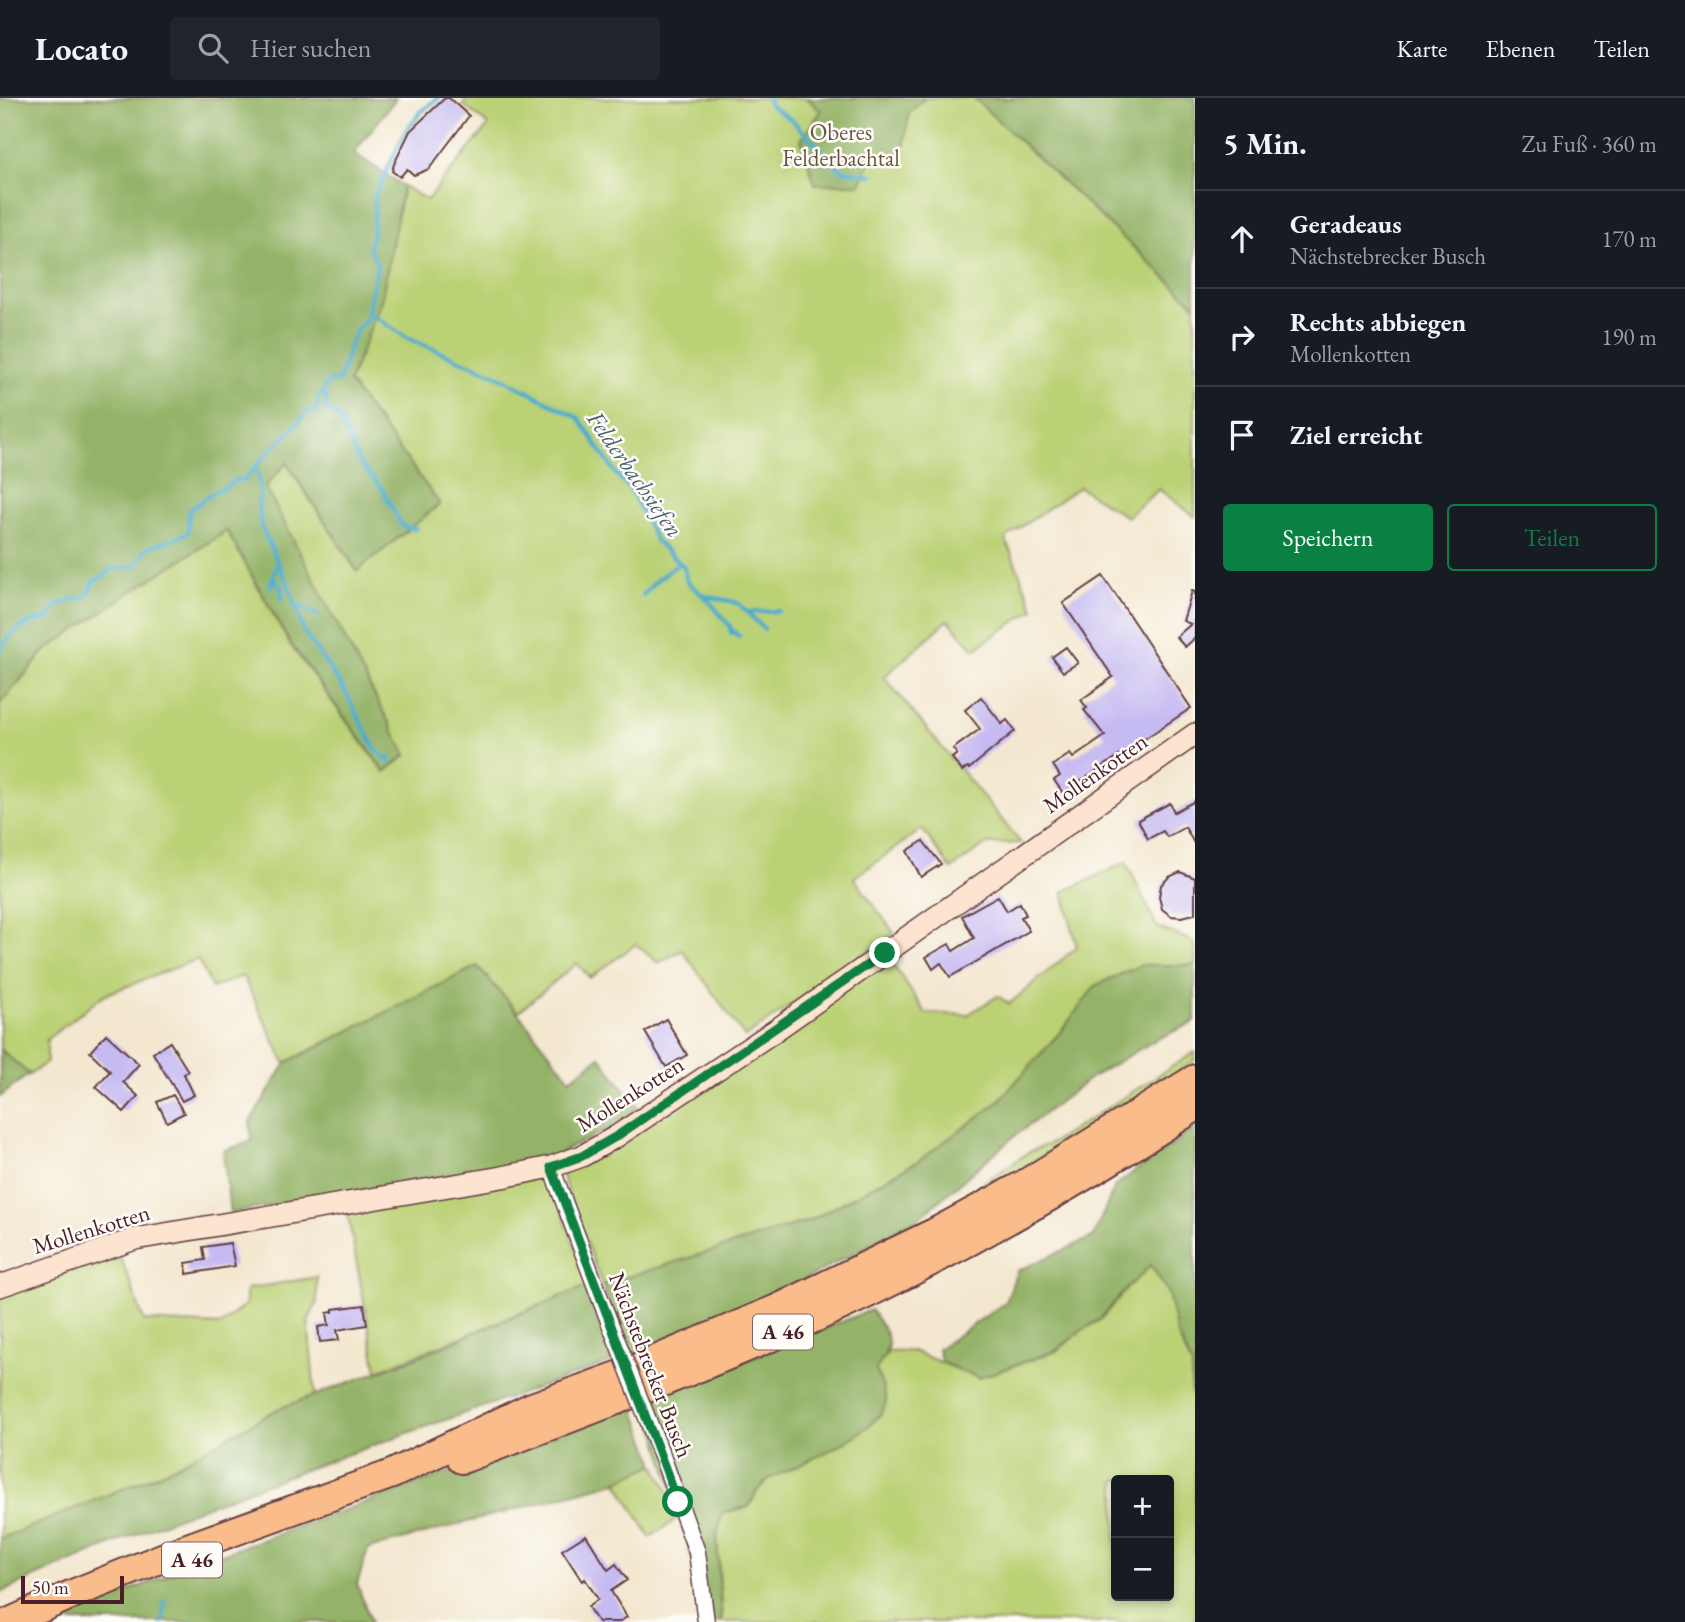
<!DOCTYPE html>
<html lang="de">
<meta charset="utf-8">
<style>
:root{--surface:#171b24;--page:#20242c;--text:#f1f3f6;--muted:#9ea1a6;--line:#363941;--accent:#0b8043}
body{margin:0;font-family:"EB Garamond",serif;background:var(--page);color:var(--text)}
.controls{position:absolute;right:21px;bottom:21px;display:grid;overflow:hidden;border-radius:7px;box-shadow:0 4px 10px #0003}
.controls button{width:63px;height:63px;display:grid;place-items:center;padding:0;border:0;border-bottom:2px solid var(--line);background:var(--surface);color:var(--text);font:35px sans-serif}
.scale{position:absolute;left:21px;bottom:18px;width:103px;box-sizing:border-box;padding-left:7px;border:4px solid #4a1f2b;border-top:0;font-size:19px;line-height:24px;white-space:nowrap;color:#4a1f2b;-webkit-text-stroke:5px #fdfcf7;paint-order:stroke}
.stop{position:absolute;width:21px;height:21px;margin:-16px;border:5px solid #0b8043;border-radius:50%;background:#fff}
.stop.end{background:#0b8043;border-color:#fff;box-shadow:0 2px 7px #0008}
.list{margin:0;padding:0;list-style:none}
h2{display:flex;justify-content:space-between;align-items:center;height:91px;margin:0;padding:0 28px;font-size:30px}
h2 small{font-size:23px;font-weight:400;color:var(--muted)}
.list li{display:grid;grid-template-columns:46px 1fr auto;gap:21px;align-items:center;box-sizing:border-box;height:98px;padding:0 28px;border-top:2px solid var(--line)}
.list b{display:block;font-size:26px;white-space:nowrap}
.list p{margin:0;font-size:23px;white-space:nowrap;color:var(--muted)}
.list em{font-size:23px;font-style:normal;color:var(--muted)}
.actions{display:flex;gap:14px;padding:21px 28px}
.actions a{flex:1;padding:16px 0;border:2px solid var(--accent);border-radius:7px;text-align:center;font-size:24px;color:var(--accent)}
.actions .main{background:var(--accent);color:#fff}
.icon{flex:none;width:38px;height:38px;fill:none;stroke:currentColor;stroke-width:2;stroke-linecap:round;stroke-linejoin:round}
.map{position:relative;flex:none;width:1195px;height:1524px;overflow:hidden}
header{display:flex;align-items:center;gap:42px;box-sizing:border-box;height:98px;padding:0 35px;background:var(--surface);border-bottom:2px solid var(--line)}
header strong{font-size:33px}
nav{display:flex;gap:38px;margin-inline-start:auto;font-size:24px}
.search{width:490px;height:63px;background:var(--page);display:flex;align-items:center;gap:18px;box-sizing:border-box;padding:0 24px;border-radius:7px;color:var(--muted);font-size:26px}
main{display:flex}
aside{flex:1;background:var(--surface)}
.map>svg:first-child{display:block}
</style>
<header>
<strong>Locato</strong>
<div class="search"><svg class="icon" aria-label="search" viewBox="0 0 24 24"><circle cx="10" cy="10" r="6"/><path d="M15 15l6 6"/></svg>Hier suchen</div>
<nav><a>Karte</a><a>Ebenen</a><a>Teilen</a></nav>
</header>
<main>
<div class="map">
<svg width="1195" height="1524" viewBox="0 0 1195 1524">
<rect width="100%" height="100%" fill="#fdfcf7"/>
<filter id="ink" filterUnits="userSpaceOnUse"><feTurbulence type="fractalNoise" baseFrequency=".0143" numOctaves="2"/><feDisplacementMap in="SourceGraphic" scale="14" xChannelSelector="R" yChannelSelector="G"/><feConvolveMatrix kernelMatrix="1 2 1 2 8 2 1 2 1" color-interpolation-filters="sRGB"/></filter>
<filter id="wash" filterUnits="userSpaceOnUse"><feTurbulence type="fractalNoise" baseFrequency=".00686" numOctaves="4" result="noise"/><feDisplacementMap in="SourceGraphic" scale="28" xChannelSelector="R" yChannelSelector="G"/><feGaussianBlur stdDeviation="1.57" result="paint"/><feColorMatrix in="noise" values="0 0 0 0 0 0 0 0 0 0 0 0 0 0 0 0 0 1.4 0 .05"/><feComposite in="paint" operator="in"/></filter>
<g filter="url(#wash)">
<rect width="100%" height="100%" fill="#f3e7cf"/>
<g fill="#bbd176" stroke="#827850" stroke-width="2" fill-rule="evenodd">
<path d="M467,0H974L1195,207V419L1159,391L1127,419L1079,389L1005,440L1034,511L974,551L948,522L884,579L1021,745L987,746L951,771L922,731L854,780L894,835L745,939L682,852L658,865L636,846L590,880L577,865L518,914L477,868L285,965L243,878L212,890L198,861L104,897L47,941V964L29,977L0,951V606L45,553L126,497L227,433L289,545L384,674L406,658L265,389L286,365L357,473L440,406L349,284L381,204L403,88L427,102L489,27L463,7Z"/>
<path d="M1126,764L1157,829L1195,844V867H1142L1096,887L1062,932L997,1005L917,1064L811,1122L602,1187L561,1075L889,861L926,915L967,917L998,898L1009,906L1077,849L1063,794Z"/>
<path d="M1195,954V962C1121,1011 1046,1057 969,1100L972,1093L1029,1054L1054,1044Z"/>
<path d="M549,1077L589,1187L377,1273L347,1113Z"/>
<path d="M119,1154L144,1223L221,1227L246,1206V1191L317,1179V1205L308,1223L315,1297L278,1311L164,1374L0,1441V1195Z"/>
<path d="M1151,1167L1168,1195L1177,1234L1192,1268L1191,1294H1195V1524H722L717,1438L722,1415L749,1409L758,1392L768,1380L857,1337L879,1319L886,1302L875,1271L888,1254L913,1253L979,1280L1057,1253L1081,1233L1100,1222L1127,1190ZM1116,1382H1169V1498H1116Z"/>
<path d="M655,1366L680,1419L650,1439L617,1384Z"/>
</g>
<g fill="#94b367" stroke="#6f6949" stroke-width="2">
<path d="M0,0H396L354,55L403,88L381,204L349,284L440,406L357,473L287,365L265,388L406,657L385,674L290,545L227,433L126,497L45,553L0,606Z"/>
<path d="M806,0H925L909,15L903,56L873,58L860,86H815L801,42L821,13Z"/>
<path d="M974,0H1195V207Z"/>
<path d="M1142,867H1195V924L1157,941L1092,979L1011,1041L919,1120L776,1197L632,1258L602,1187L811,1122L917,1064L997,1005L1062,932L1096,887Z"/>
<path d="M477,868L518,915L570,981L600,959L639,1010L606,1032L550,1060L230,1115L223,1053L252,1043L250,1024L286,965Z"/>
<path d="M0,951L29,976L0,999Z"/>
<path d="M1195,1030V1294L1191,1295L1192,1268L1177,1235L1168,1195L1151,1167L1126,1191L1100,1221L1081,1233L1057,1252L979,1280L942,1265L938,1251L1006,1204L1017,1173L1093,1139L1115,1088Z"/>
<path d="M589,1187L614,1263C408,1336 198,1403 0,1495V1441L164,1374L278,1311L417,1259Z"/>
<path d="M871,1212C889,1239 896,1243 876,1271C878,1280 886,1293 886,1302C885,1334 793,1369 767,1382L757,1393L749,1408L722,1415L717,1438L721,1524H710L647,1302Z"/>
<path d="M633,1308L655,1366L616,1384L368,1451L357,1486L371,1524H53L197,1465Z"/>
</g>
<g fill="none" stroke-linecap="round" stroke-linejoin="round">
<g stroke="#4bacca" stroke-width="4.5">
<path d="M767,0L771,8L792,22L841,72L872,77"/>
<path d="M368,214L407,240L494,276L579,320L616,376L631,392L656,443L683,468L687,483L710,504L730,528L731,535"/>
<path d="M323,293L317,303V312L308,314L254,370L258,374L261,399L258,403L261,428L289,489L304,534L343,590L376,652L385,661L390,659L389,664"/>
<path d="M416,431L402,428L381,389L360,366L339,319L325,311L327,302L323,293L329,283H339L350,247L358,230L365,223L368,214L377,166L369,149L373,135L375,97L405,34L421,14L438,0"/>
<path d="M274,481L281,489L282,502"/>
<path d="M270,489L277,466"/>
<path d="M643,497L658,481L679,465"/>
<path d="M703,497L738,505L764,531"/>
<path d="M294,506L318,517"/>
<path d="M749,514L779,513"/>
<path d="M730,531L739,538"/>
<path d="M0,553C9,534 29,521 49,521L55,508L88,497L94,483L104,478L112,471L135,468L147,450L188,435L189,413L212,395L230,387L236,381L245,383L254,370"/>
<path d="M163,1524L164,1503"/>
</g>
</g>
<g id="blocks">
<g fill="#c6baf2">
<path d="M445,0H449L469,18L429,71L414,77L407,71L400,79L392,73L394,66L410,33Z"/>
<path d="M1103,478L1191,610L1063,695L1054,682L1060,678L1053,667L1070,656L1073,660L1105,638L1084,612L1087,610L1081,602L1113,579L1063,505Z"/>
<path d="M1192,493L1195,494V540L1185,549L1176,539L1191,526L1183,523Z"/>
<path d="M1066,549L1078,565L1063,574L1052,559Z"/>
<path d="M981,599L1002,626L1007,622L1015,633L969,671L968,669L962,673L952,660L957,656L953,651L980,631L965,612Z"/>
<path d="M1195,703V747L1185,729L1167,739L1163,733L1148,741L1138,722L1170,705L1174,714Z"/>
<path d="M923,743L941,766L921,779L907,753Z"/>
<path d="M1180,774L1195,780V816L1181,819L1171,818L1162,811L1159,799L1161,787L1169,779Z"/>
<path d="M998,798L1007,813L1020,805L1026,817L1021,819L1029,833L950,879L941,865L933,871L926,859L949,846L953,853L974,840L962,818Z"/>
<path d="M666,921L687,957L666,969L645,934Z"/>
<path d="M106,936L139,966L123,984L138,998L124,1014L96,989L110,973L90,954Z"/>
<path d="M170,944L188,973L184,976L194,997L182,1003L153,955Z"/>
<path d="M173,997L184,1015L167,1024L157,1004Z"/>
<path d="M230,1145L235,1168L187,1176L186,1165L205,1162L203,1149Z"/>
<path d="M364,1207L367,1227L337,1232L339,1242L320,1244L318,1229L329,1227L327,1215L333,1214V1211Z"/>
<path d="M586,1437L608,1472L616,1466L627,1482L611,1493L627,1519L619,1524H598L588,1509L598,1501L585,1481L582,1483L562,1452Z"/>
</g>
</g>
</g>
<g filter="url(#ink)">
<use href="#blocks" fill-opacity="0" stroke="#633d44" stroke-width="2"/>
<g fill="none" stroke-linecap="round" stroke-linejoin="round">
<g stroke="#633d44" stroke-width="19">
<g id="street">
<path d="M551,1069L602,1205"/>
<path d="M662,1358L697,1454L706,1524"/>
</g>
</g>
<g stroke="#633d44" stroke-width="24">
<path id="secondary" d="M0,1188L135,1141L502,1079L551,1069L582,1058L617,1038L773,934L1195,636"/>
</g>
<g stroke="#633d44" stroke-width="32">
<g id="highway">
<path d="M462,1361C599,1309 736,1258 868,1195C981,1140 1090,1077 1195,1009"/>
<path d="M10,1524L75,1495L182,1452L392,1376L532,1309L618,1278L777,1211L934,1135L1025,1086L1195,981"/>
</g>
</g>
<use href="#street" stroke="#fff" stroke-width="16"/>
<use href="#secondary" stroke="#fde4d0" stroke-width="21"/>
<use href="#highway" stroke="#f9bc8a" stroke-width="28"/>
<g stroke="#633d44" stroke-width="19" stroke-linecap="butt">
<path id="street-bridge" d="M602,1205L662,1358"/>
</g>
<use href="#street-bridge" stroke="#fff" stroke-width="16"/>
</g>
</g>
<g fill="none" stroke-linecap="round" stroke-linejoin="round" filter="url(#ink)">
<path stroke="#0b8043" stroke-width="9" d="M678,1404L551,1069L582,1058L617,1038L885,855"/>
</g>
<g text-anchor="middle" stroke-width="5" stroke-linejoin="round" paint-order="stroke">
<g fill="#fdfcf7" stroke="#806168" stroke-width="2">
<rect x="753" y="1216.5" width="60" height="35" rx="5"/>
<rect x="162" y="1444.5" width="60" height="35" rx="5"/>
</g>
<g font-size="21" font-weight="bold" fill="#4a1f2b">
<text x="783" y="1241">A 46</text>
<text x="192" y="1469">A 46</text>
</g>
<g font-size="23" fill="#6c5442" stroke="#fdfcf7">
<text x="841" y="42">Oberes<tspan x="841" dy="26">Felderbachtal</tspan></text>
</g>
<g font-size="23" fill="#4a1f2b" stroke="#fdfcf7">
<text transform="translate(1095 675) rotate(-35)" y="8">Mollenkotten</text>
<text transform="translate(630 996) rotate(-32)" y="8">Mollenkotten</text>
<text transform="translate(91 1131) rotate(-17)" y="8">Mollenkotten</text>
<text transform="translate(651 1267) rotate(69)" y="8">Nächstebrecker Busch</text>
</g>
<g font-size="24" font-style="italic" fill="#4a5e73" stroke="#fdfcf7">
<text transform="translate(635 376) rotate(55)" y="8">Felderbachsiefen</text>
</g>
</g>
</svg>
<div class="controls">
<button>+</button>
<button>−</button>
</div>
<div class="scale">50 m</div>
<div class="stop" style="left:678px;top:1404px"></div>
<div class="stop end" style="left:885px;top:855px"></div>
</div>
<aside>
<h2>5 Min.<small>Zu Fuß · 360 m</small></h2>
<ul class="list">
<li><svg class="icon" aria-label="ahead" viewBox="0 0 24 24"><path d="M12 20V5M6 11l6-6 6 6"/></svg><div><b>Geradeaus</b><p>Nächstebrecker Busch</p></div><em>170 m</em></li>
<li><svg class="icon" aria-label="right" viewBox="0 0 24 24"><path d="M7 20v-9h11M14 6l5 5-5 5"/></svg><div><b>Rechts abbiegen</b><p>Mollenkotten</p></div><em>190 m</em></li>
<li><svg class="icon" aria-label="arrive" viewBox="0 0 24 24"><path d="M6 21V4h12l-3 4 3 4H6"/></svg><div><b>Ziel erreicht</b></div></li>
</ul>
<div class="actions"><a class="main">Speichern</a><a>Teilen</a></div>
</aside>
</main>
